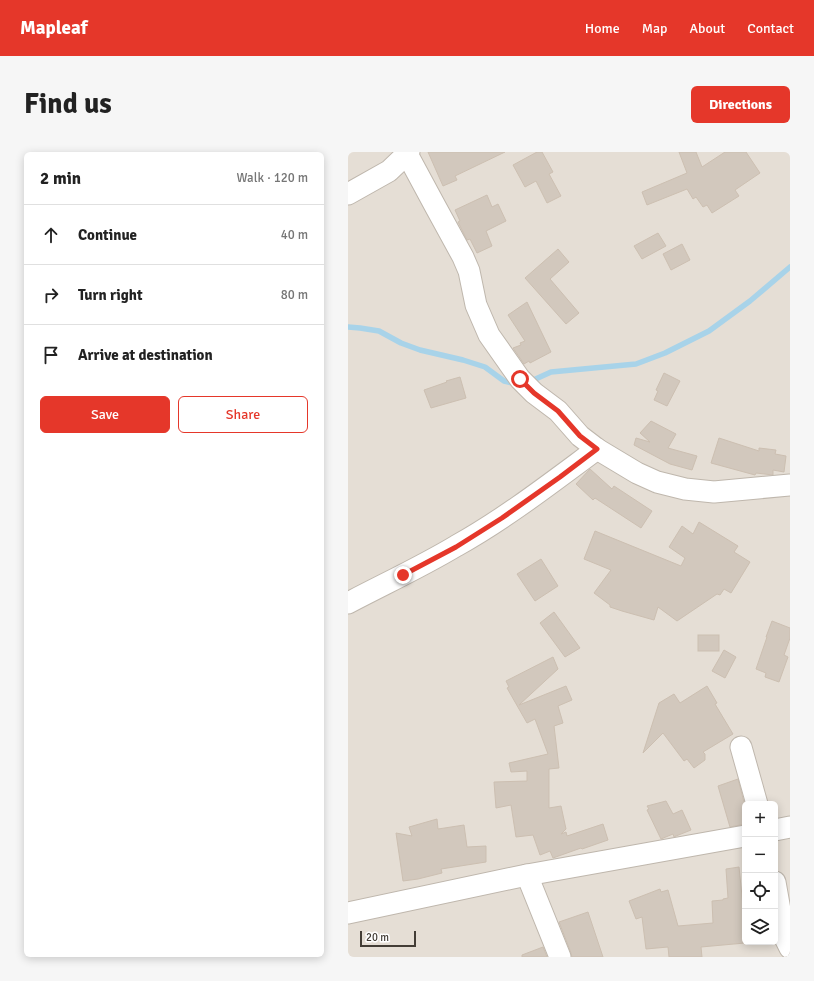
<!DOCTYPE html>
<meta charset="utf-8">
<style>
:root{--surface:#fff;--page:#f6f6f6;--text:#222;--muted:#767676;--line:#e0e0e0;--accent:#e5372a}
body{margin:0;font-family:Signika,sans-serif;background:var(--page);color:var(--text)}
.controls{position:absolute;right:12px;bottom:12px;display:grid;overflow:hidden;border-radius:6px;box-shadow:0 2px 10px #0003}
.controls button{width:36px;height:36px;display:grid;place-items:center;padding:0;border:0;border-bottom:1px solid var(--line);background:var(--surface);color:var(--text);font:20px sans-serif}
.scale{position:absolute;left:12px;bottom:10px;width:56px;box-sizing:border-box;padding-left:4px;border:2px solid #433d36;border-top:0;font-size:11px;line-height:14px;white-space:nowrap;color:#433d36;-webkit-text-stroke:3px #fff;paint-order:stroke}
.stop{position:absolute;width:12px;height:12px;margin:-9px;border:3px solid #e5372a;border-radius:50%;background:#fff}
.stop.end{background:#e5372a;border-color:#fff;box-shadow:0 1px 4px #0008}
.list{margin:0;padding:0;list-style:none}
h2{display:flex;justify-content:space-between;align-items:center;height:52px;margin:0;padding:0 16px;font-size:17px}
h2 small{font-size:13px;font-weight:400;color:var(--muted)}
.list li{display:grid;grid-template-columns:26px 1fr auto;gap:12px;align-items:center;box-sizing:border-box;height:60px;padding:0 16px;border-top:1px solid var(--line)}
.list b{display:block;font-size:15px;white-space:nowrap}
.list em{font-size:13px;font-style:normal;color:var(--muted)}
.actions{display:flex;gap:8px;padding:12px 16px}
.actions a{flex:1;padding:9px 0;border:1px solid var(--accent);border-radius:6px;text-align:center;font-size:14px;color:var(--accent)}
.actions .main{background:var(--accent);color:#fff}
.icon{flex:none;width:22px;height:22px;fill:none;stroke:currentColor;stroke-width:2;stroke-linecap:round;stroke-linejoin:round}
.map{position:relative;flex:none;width:442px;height:805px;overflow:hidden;border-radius:6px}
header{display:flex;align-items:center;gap:24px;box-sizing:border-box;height:56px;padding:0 20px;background:var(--accent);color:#fff}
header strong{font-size:19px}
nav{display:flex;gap:22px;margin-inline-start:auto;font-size:14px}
.intro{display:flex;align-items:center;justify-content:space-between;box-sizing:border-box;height:96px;padding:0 24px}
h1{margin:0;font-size:28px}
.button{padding:10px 18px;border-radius:6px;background:var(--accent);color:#fff;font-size:14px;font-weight:700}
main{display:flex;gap:24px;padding:0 24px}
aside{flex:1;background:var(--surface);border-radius:6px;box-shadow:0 2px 10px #0003}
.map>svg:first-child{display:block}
</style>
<header>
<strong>Mapleaf</strong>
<nav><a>Home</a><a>Map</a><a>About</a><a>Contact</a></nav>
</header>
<div class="intro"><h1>Find us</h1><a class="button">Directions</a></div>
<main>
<aside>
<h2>2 min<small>Walk · 120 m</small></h2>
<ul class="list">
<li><svg class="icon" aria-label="ahead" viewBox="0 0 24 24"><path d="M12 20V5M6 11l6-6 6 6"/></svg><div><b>Continue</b></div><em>40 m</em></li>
<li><svg class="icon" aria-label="right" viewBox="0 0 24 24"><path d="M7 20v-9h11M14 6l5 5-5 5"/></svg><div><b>Turn right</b></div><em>80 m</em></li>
<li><svg class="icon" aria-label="arrive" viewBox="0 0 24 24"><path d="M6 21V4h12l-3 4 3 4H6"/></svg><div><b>Arrive at destination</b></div></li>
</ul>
<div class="actions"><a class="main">Save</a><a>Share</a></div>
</aside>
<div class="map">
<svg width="442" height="805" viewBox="0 0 442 805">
<rect width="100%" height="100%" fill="#f1ede6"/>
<path fill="#e5ded5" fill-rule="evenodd" d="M0,0H442V805H0ZM397,652H427V790H397Z"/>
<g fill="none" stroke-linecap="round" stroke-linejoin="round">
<g stroke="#a8d3e9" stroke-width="5.5">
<path d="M0,175L12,176L31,179L53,191L72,198L115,208L137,215L156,229L168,232"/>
<path d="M181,230L203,220L288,212L317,201L361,179L402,149L442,115"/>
</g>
</g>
<g fill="#d2c8bd" stroke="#ccbfb1">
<path d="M80,0H157L107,24L109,28L95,34Z"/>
<path d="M189,0H194L205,20L201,22L213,44L199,51L188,29L177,35L165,13Z"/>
<path d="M331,0H348L354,15L377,0H398L412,21L387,38L391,44L364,61L359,53L355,55L348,45L345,47L339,37L299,53L294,40L339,21Z"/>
<path d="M139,43L144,55L150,52L158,69L138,79L144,94L129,101L122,87L119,88L110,70L112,69L107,58Z"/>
<path d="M310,81L318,94L294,107L286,94Z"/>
<path d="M334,92L342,108L323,118L315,102Z"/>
<path d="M210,97L221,110L202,127L231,161L218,172L177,126Z"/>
<path d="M179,150L203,200L182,211L181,209L176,212L165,196L173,193L172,191L177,189L160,163Z"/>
<path d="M316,221L332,229L319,254L306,248L310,239L308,238Z"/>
<path d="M112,225L118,246L83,256L76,238L99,230L98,229Z"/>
<path d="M303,269L328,282L320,296L349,304L344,318L322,312L286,293L288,286L302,290L292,281Z"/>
<path d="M371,286L411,299V296L428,298L427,302L438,304L436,320L425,318V323L408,321L407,323L363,311Z"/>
<path d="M242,317L264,337L266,334L304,359L293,376L247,346L245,348L228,332Z"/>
<path d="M351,370L390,394L386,400L402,410L383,441L376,437L372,443L369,442L329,469L310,455L306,468L274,459L262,455V453L246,441L263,418L236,407L247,379L333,414L337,406L321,395L334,374L345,382Z"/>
<path d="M193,407L210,434L187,449L169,422Z"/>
<path d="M206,460L232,496L217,505L192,471Z"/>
<path d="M424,469L442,476V486L436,503L440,505L431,530L417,525L418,521L408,517L419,485H418Z"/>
<rect x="350" y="483" width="21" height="16"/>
<path d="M376,498L388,505L377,526L364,519Z"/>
<path d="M205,505L210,517L171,553L218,534L224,548L210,554L215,571L206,574L211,616L201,617V656L213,654L218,677L213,682L218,680L219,684L255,672L260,688L234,697L233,696L205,706L202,699L192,703L185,683L168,685L163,653L148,656L146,630L179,629V619L163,620L161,611L200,602L187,567L179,571L159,536L161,535L158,529Z"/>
<path d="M359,534L369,551L367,552L385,582L355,600L357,602V608L346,616L339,607L336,609L315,581L295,601L311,551L326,542L332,551Z"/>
<path d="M390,627L397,654V672L382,675L370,634Z"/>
<path d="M318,649L325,662L334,658L343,678L328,684L326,685L325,682L313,687L299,658L301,657L299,654Z"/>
<path d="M89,667L90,677L116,673L119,695L138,694V710L93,717L94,721L70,727L55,729L48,681L64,684L61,675Z"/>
<path d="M391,715L397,773V791L353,795L354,805H321L320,795L298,797L294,765L288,767L281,749L312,737L313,740L320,738L330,774L365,771L364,749L375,748V747L380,746L378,717Z"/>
<path d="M240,760L255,805H224L223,801L211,770Z"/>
<path d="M195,795L199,805H174V803Z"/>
</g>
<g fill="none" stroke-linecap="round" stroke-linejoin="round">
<g stroke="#bfb7ad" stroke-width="23">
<g id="street">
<path d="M58,0L86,52L115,105L121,119L128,153L141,183L172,227L186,241L210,259L232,284L249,297L289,321L309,330L337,337L366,340L442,333"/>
<path d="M0,42L41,19L61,0"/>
<path d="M0,451C36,432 73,415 108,394C158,366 203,331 249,297"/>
<path d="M393,595L409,652"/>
<path d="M427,678L442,675"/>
<path d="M179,723L212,805"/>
<path d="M427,730L437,786L442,796"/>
<path d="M0,761L179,723L397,684"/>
</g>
</g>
<use href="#street" stroke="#fff" stroke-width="21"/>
</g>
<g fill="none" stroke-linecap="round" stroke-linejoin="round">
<path stroke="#e5372a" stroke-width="5" d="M55,423L108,395L154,366L212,325L249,297L232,284L210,259L186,241L172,227"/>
</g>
</svg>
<div class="controls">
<button>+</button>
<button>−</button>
<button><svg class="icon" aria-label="locate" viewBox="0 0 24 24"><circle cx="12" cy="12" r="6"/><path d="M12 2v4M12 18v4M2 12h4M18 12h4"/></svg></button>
<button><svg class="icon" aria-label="layers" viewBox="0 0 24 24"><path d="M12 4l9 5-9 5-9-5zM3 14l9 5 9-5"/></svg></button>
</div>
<div class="scale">20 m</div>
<div class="stop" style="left:172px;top:227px"></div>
<div class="stop end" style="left:55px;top:423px"></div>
</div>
</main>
